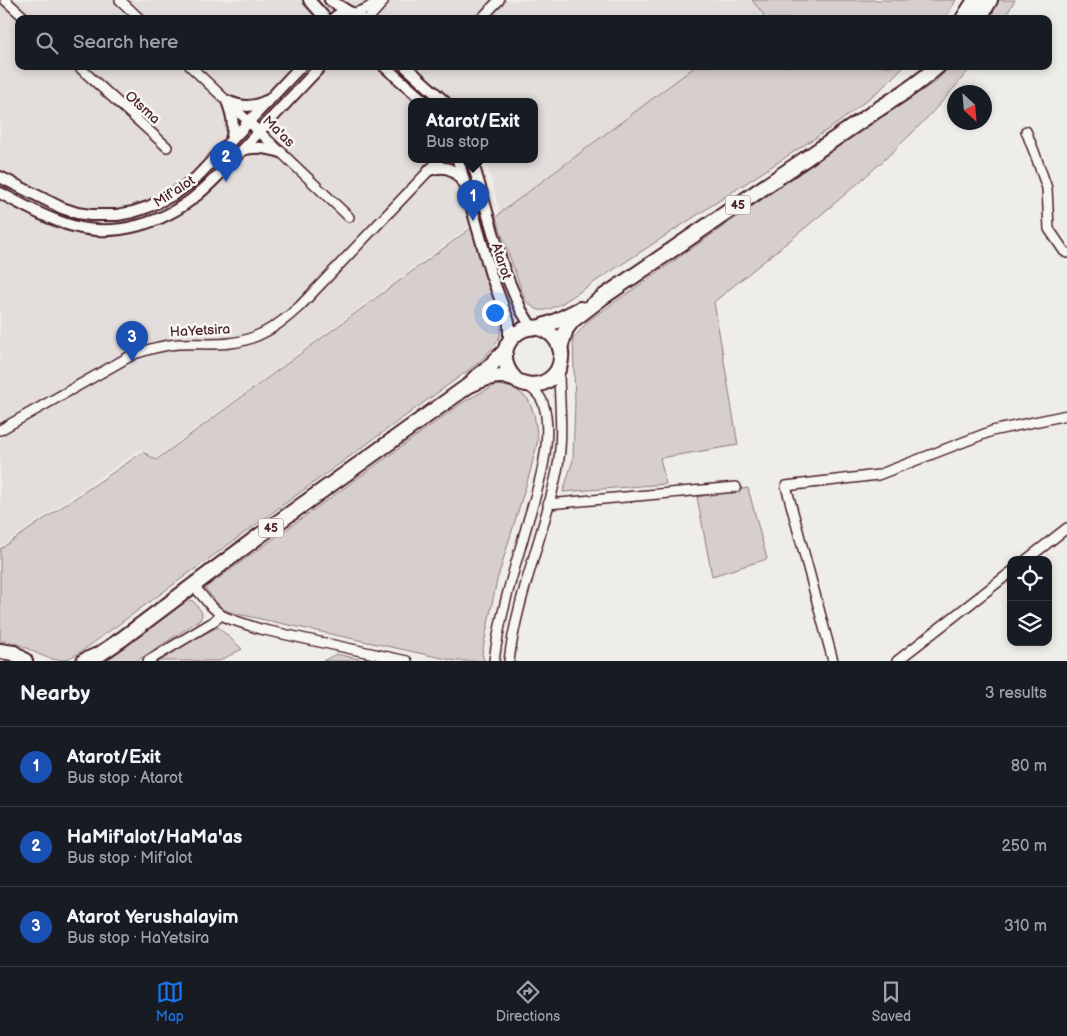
<!DOCTYPE html>
<meta charset="utf-8">
<style>
:root{--surface:#171b24;--page:#20242c;--text:#f1f3f6;--muted:#9ea1a6;--line:#363941;--accent:#1a73e8}
body{margin:0;font-family:"Balsamiq Sans",sans-serif;background:var(--page);color:var(--text)}
.controls{position:absolute;right:15px;bottom:15px;display:grid;overflow:hidden;border-radius:10px;box-shadow:0 2px 8px #0003}
.controls button{width:45px;height:45px;display:grid;place-items:center;padding:0;border:0;border-bottom:1px solid var(--line);background:var(--surface);color:var(--text);font:25px sans-serif}
.compass{position:absolute;left:947px;top:85px;width:45px;height:45px;border-radius:50%;background:var(--surface);box-shadow:0 2px 8px #0003;rotate:154deg}
.you{position:absolute;left:494px;top:312px;width:18px;height:18px;margin:-12px;border:4px solid #fff;border-radius:50%;background:#1a73e8;box-shadow:0 0 0 8px #1a73e833}
.badge{display:grid;place-items:center;width:32px;height:32px;border-radius:50%;background:var(--accent);color:#fff;font-size:16px;font-weight:700}
.pin{position:absolute;translate:-50% -41px;filter:drop-shadow(0 1px 2px #0008)}
.pin::after{content:'';position:absolute;top:26px;width:18px;height:15px;background:inherit;clip-path:polygon(0 0,100% 0,50% 100%)}
.popup{position:absolute;left:408px;top:98px;width:130px;height:65px;box-sizing:border-box;display:grid;place-content:center;border-radius:10px;background:var(--surface);filter:drop-shadow(0 1px 4px #0005);font-size:16px;white-space:nowrap;color:var(--muted)}
.popup b{font-size:19px;color:var(--text)}
.popup::after{content:'';position:absolute;left:50%;top:100%;margin-left:-10px;border:10px solid transparent;border-top-color:var(--surface)}
.list{margin:0;padding:0;list-style:none}
h2{display:flex;justify-content:space-between;align-items:center;height:65px;margin:0;padding:0 20px;font-size:21px}
h2 small{font-size:16px;font-weight:400;color:var(--muted)}
.list li{display:grid;grid-template-columns:32px 1fr auto;gap:15px;align-items:center;box-sizing:border-box;height:80px;padding:0 20px;border-top:1px solid var(--line)}
.list b{display:block;font-size:19px;white-space:nowrap}
.list p{margin:0;font-size:16px;white-space:nowrap;color:var(--muted)}
.list em{font-size:16px;font-style:normal;color:var(--muted)}
.icon{flex:none;width:28px;height:28px;fill:none;stroke:currentColor;stroke-width:2;stroke-linecap:round;stroke-linejoin:round}
.map{position:relative;flex:none;width:1067px;height:661px;overflow:hidden}
.search{position:absolute;background:var(--surface);box-shadow:0 2px 8px #0003;left:15px;right:15px;top:15px;height:55px;display:flex;align-items:center;gap:12px;box-sizing:border-box;padding:0 18px;border-radius:10px;color:var(--muted);font-size:19px}
.sheet{height:305px;background:var(--surface)}
nav{display:flex;justify-content:space-around;align-items:center;box-sizing:border-box;height:70px;border-top:1px solid var(--line);background:var(--surface);font-size:14px;color:var(--muted)}
nav a{display:grid;justify-items:center;gap:2px}
nav .on{color:var(--accent)}
.map>svg:first-child{display:block}
</style>
<div class="map">
<svg width="1067" height="661" viewBox="0 0 1067 661">
<rect width="100%" height="100%" fill="#efedea"/>
<filter id="ink" filterUnits="userSpaceOnUse"><feTurbulence type="fractalNoise" baseFrequency=".02" numOctaves="2"/><feDisplacementMap in="SourceGraphic" scale="10" xChannelSelector="R" yChannelSelector="G"/><feConvolveMatrix kernelMatrix="1 2 1 2 8 2 1 2 1" color-interpolation-filters="sRGB"/></filter>
<g filter="url(#ink)">
<path fill="#e3dedc" d="M0,0H752L764,15L760,19H19V66H696L500,213L486,160H534V102H412V160H479L496,207L154,460L141,449L0,547Z"/>
<g fill="#d7cfce" stroke="#90777c">
<path d="M752,0H956L945,19H760L764,15Z"/>
<path d="M999,0H1015L1004,19H989Z"/>
<path d="M696,66H904L882,88L838,123L561,304C544,312 539,314 525,300L496,218L500,213Z"/>
<path d="M951,66H972C901,157 803,228 714,302L738,445L660,458L666,484L563,492L573,460L575,401L573,339L588,321L860,131L935,82Z"/>
<path d="M471,228L501,323L500,336L495,345L481,361L82,651C76,654 70,659 63,660C38,661 25,640 0,641V549L143,452L156,460Z"/>
<path d="M497,385L514,388L528,399L534,414L538,440L530,472L497,580L482,653L484,661H456L233,613L222,609L205,588L465,401L480,393Z"/>
<path d="M748,488L767,559L712,576L697,497Z"/>
<path d="M187,600L193,601L201,611L202,615L200,620L137,661H106Z"/>
<path d="M218,627L242,649L219,661H160L184,644Z"/>
<path d="M336,654L368,661H323Z"/>
</g>
<g fill="none" stroke-linecap="round" stroke-linejoin="round">
<g stroke="#4a1f2b" stroke-width="12">
<g id="minor">
<path d="M5,0L26,19"/>
<path d="M120,0L140,19"/>
<path d="M355,13L366,9L380,0"/>
<path d="M368,19L383,2"/>
<path d="M481,19L499,0"/>
<path d="M78,66L167,147"/>
<path d="M190,66L349,217"/>
<path d="M1026,131L1035,154L1047,188L1049,229L1064,251L1067,253"/>
<path d="M0,430L134,354C149,349 163,345 179,344C196,343 213,345 230,343C258,340 280,325 300,306L439,160"/>
<path d="M548,504L736,487"/>
<path d="M1026,560L1067,528"/>
<path d="M193,585L210,605L221,615L230,619L260,629L407,661"/>
<path d="M148,661L213,622L221,615"/>
<path d="M494,661C500,613 515,567 528,521C538,487 550,452 546,416C544,401 540,394 527,385"/>
<path d="M509,661C517,596 544,535 557,471C564,437 559,402 559,368"/>
<path d="M833,661L786,486L878,475L992,431L1067,415"/>
<path d="M897,661L1011,572"/>
</g>
</g>
<g stroke="#4a1f2b" stroke-width="14">
<g id="tertiary">
<path d="M309,0L326,19"/>
<path d="M330,0L349,12"/>
<path d="M333,19C342,10 353,10 362,19"/>
<path d="M384,66L425,102"/>
<path d="M405,66L445,102"/>
<path d="M227,101C241,107 252,108 266,101"/>
<path d="M227,101C232,114 235,126 231,141"/>
<path d="M242,150C256,146 267,148 281,152"/>
<path d="M458,160L491,275L509,322V342"/>
<path d="M472,160L504,270L521,310L532,328"/>
<path d="M429,170C445,165 453,168 462,181"/>
<path d="M0,177L62,208L77,213L91,215H117L133,212L148,207L173,195L196,178L301,66"/>
<path d="M0,193C23,205 47,219 73,226C115,238 164,223 197,195C218,178 235,157 253,138C276,114 298,90 321,66"/>
</g>
</g>
<g stroke="#4a1f2b" stroke-width="18">
<g id="trunk">
<path d="M963,19L975,0"/>
<path d="M979,19L990,0"/>
<path d="M537,328L554,322L580,309"/>
<path d="M560,348L566,329L572,321L603,297L874,112C896,98 918,84 938,66"/>
<path d="M474,379L486,370L505,351"/>
<path d="M0,651L14,653L25,661"/>
<path d="M84,661L100,654L122,639L259,536L468,386C478,381 489,376 501,376C510,376 517,382 526,384C543,388 560,376 561,358C562,351 559,343 554,337C529,309 484,348 516,380"/>
</g>
</g>
<use href="#minor" stroke="#f6f6f2" stroke-width="9"/>
<use href="#tertiary" stroke="#f6f6f2" stroke-width="10"/>
<use href="#trunk" stroke="#f6f6f2" stroke-width="14"/>
</g>
</g>
<g text-anchor="middle" stroke-width="5" stroke-linejoin="round" paint-order="stroke">
<g fill="#f6f6f2" stroke="#7e6067" stroke-width="1">
<rect x="725.5" y="195.5" width="25" height="19" rx="4"/>
<rect x="258.5" y="518.5" width="25" height="19" rx="4"/>
</g>
<g font-size="12" font-weight="bold" fill="#4a1f2b">
<text x="738" y="209">45</text>
<text x="271" y="532">45</text>
</g>
<g font-size="14" fill="#4a1f2b" stroke="#f6f6f2">
<text transform="translate(143 107) rotate(42)" y="5">Otsma</text>
<text transform="translate(279 131) rotate(44)" y="5">Ma'as</text>
<text transform="translate(174 191) rotate(-33)" y="5">Mif'alot</text>
<text transform="translate(502 261) rotate(72)" y="5">Atarot</text>
<text transform="translate(200 330) rotate(-3)" y="5">HaYetsira</text>
</g>
</g>
</svg>
<div class="controls">
<button><svg class="icon" aria-label="locate" viewBox="0 0 24 24"><circle cx="12" cy="12" r="6"/><path d="M12 2v4M12 18v4M2 12h4M18 12h4"/></svg></button>
<button><svg class="icon" aria-label="layers" viewBox="0 0 24 24"><path d="M12 4l9 5-9 5-9-5zM3 14l9 5 9-5"/></svg></button>
</div>
<svg class="compass" viewBox="-18 -18 36 36"><path d="M0-13l5 13h-10z" fill="#e53935"/><path d="M0 13l5-13h-10z" fill="#9ea1a6"/></svg>
<div class="you"></div>
<div class="pin badge" style="left:473px;top:221px;background:#1a4fb4">1</div>
<div class="popup"><b>Atarot/Exit</b>Bus stop</div>
<div class="pin badge" style="left:226px;top:182px;background:#1a4fb4">2</div>
<div class="pin badge" style="left:132px;top:362px;background:#1a4fb4">3</div>
<div class="search"><svg class="icon" aria-label="search" viewBox="0 0 24 24"><circle cx="10" cy="10" r="6"/><path d="M15 15l6 6"/></svg>Search here</div>
</div>
<section class="sheet">
<h2>Nearby<small>3 results</small></h2>
<ul class="list">
<li><span class="badge" style="background:#1a4fb4">1</span><div><b>Atarot/Exit</b><p>Bus stop · Atarot</p></div><em>80 m</em></li>
<li><span class="badge" style="background:#1a4fb4">2</span><div><b>HaMif'alot/HaMa'as</b><p>Bus stop · Mif'alot</p></div><em>250 m</em></li>
<li><span class="badge" style="background:#1a4fb4">3</span><div><b>Atarot Yerushalayim</b><p>Bus stop · HaYetsira</p></div><em>310 m</em></li>
</ul>
</section>
<nav>
<a class="on"><svg class="icon" aria-label="map" viewBox="0 0 24 24"><path d="M3 6l6-2 6 2 6-2v14l-6 2-6-2-6 2zM9 4v14M15 6v14"/></svg>Map</a>
<a><svg class="icon" aria-label="directions" viewBox="0 0 24 24"><path d="M12 3l9 9-9 9-9-9zM9 14v-3h6M13 9l2 2-2 2"/></svg>Directions</a>
<a><svg class="icon" aria-label="saved" viewBox="0 0 24 24"><path d="M7 4h10v16l-5-4-5 4z"/></svg>Saved</a>
</nav>
